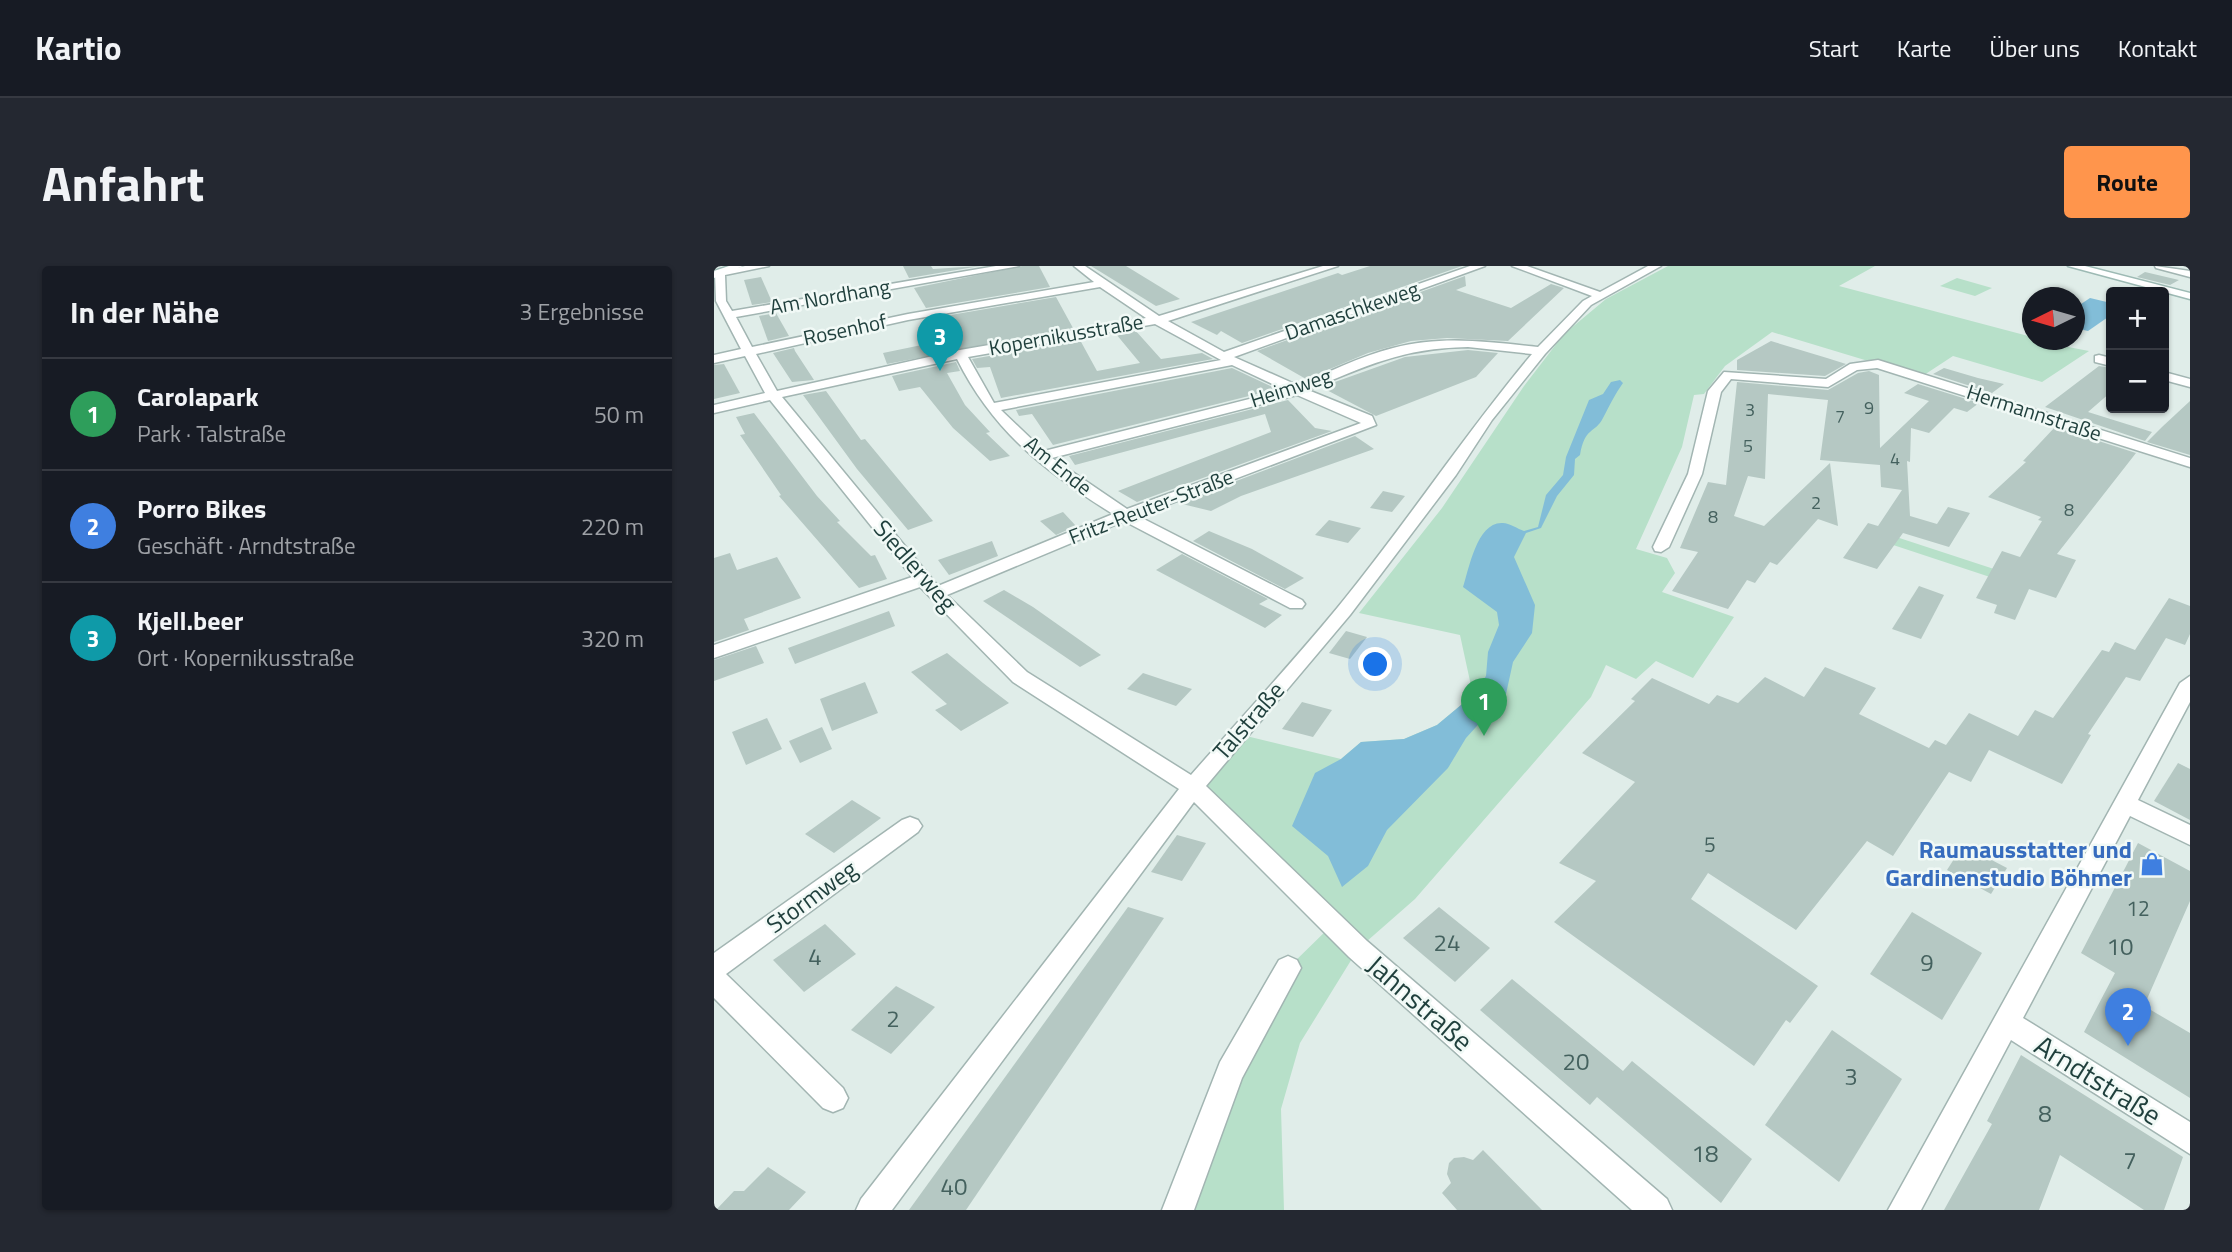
<!DOCTYPE html>
<html lang="de">
<meta charset="utf-8">
<style>
:root{--surface:#171b24;--page:#242831;--text:#f1f3f6;--muted:#9ea1a6;--line:#363941;--accent:#ff954c}
body{margin:0;font-family:"Titillium Web",sans-serif;background:var(--page);color:var(--text)}
.controls{position:absolute;right:21px;top:21px;display:grid;overflow:hidden;border-radius:7px;box-shadow:0 2px 5px #0004}
.controls button{width:63px;height:63px;display:grid;place-items:center;padding:0;border:0;border-bottom:2px solid var(--line);background:var(--surface);color:var(--text);font:35px sans-serif}
.compass{position:absolute;left:1308px;top:21px;width:63px;height:63px;border-radius:50%;background:var(--surface);box-shadow:0 2px 5px #0004;rotate:265deg}
.you{position:absolute;left:662px;top:399px;width:24px;height:24px;margin:-18px;border:5px solid #fff;border-radius:50%;background:#1a73e8;box-shadow:0 0 0 10px #1a73e833}
.badge{display:grid;place-items:center;width:46px;height:46px;border-radius:50%;background:var(--accent);color:#fff;font-size:23px;font-weight:700}
.pin{position:absolute;translate:-50% -58px;filter:drop-shadow(0 2px 4px #0008)}
.pin::after{content:'';position:absolute;top:37px;width:24px;height:21px;background:inherit;clip-path:polygon(0 0,100% 0,50% 100%)}
.list{margin:0;padding:0;list-style:none}
h2{display:flex;justify-content:space-between;align-items:center;height:91px;margin:0;padding:0 28px;font-size:30px}
h2 small{font-size:23px;font-weight:400;color:var(--muted)}
.list li{display:grid;grid-template-columns:46px 1fr auto;gap:21px;align-items:center;box-sizing:border-box;height:112px;padding:0 28px;border-top:2px solid var(--line)}
.list b{display:block;font-size:26px;white-space:nowrap}
.list p{margin:0;font-size:23px;white-space:nowrap;color:var(--muted)}
.list em{font-size:23px;font-style:normal;color:var(--muted)}
.map{position:relative;flex:none;width:1476px;height:944px;overflow:hidden;border-radius:7px}
header{display:flex;align-items:center;gap:42px;box-sizing:border-box;height:98px;padding:0 35px;background:var(--surface);border-bottom:2px solid var(--line)}
header strong{font-size:33px}
nav{display:flex;gap:38px;margin-inline-start:auto;font-size:24px}
.intro{display:flex;align-items:center;justify-content:space-between;box-sizing:border-box;height:168px;padding:0 42px}
h1{margin:0;font-size:49px}
.button{padding:18px 32px;border-radius:7px;background:var(--accent);color:#111;font-size:24px;font-weight:700}
main{display:flex;gap:42px;padding:0 42px}
aside{flex:1;background:var(--surface);border-radius:7px;box-shadow:0 2px 5px #0004}
.map>svg:first-child{display:block}
</style>
<header>
<strong>Kartio</strong>
<nav><a>Start</a><a>Karte</a><a>Über uns</a><a>Kontakt</a></nav>
</header>
<div class="intro"><h1>Anfahrt</h1><a class="button">Route</a></div>
<main>
<aside>
<h2>In der Nähe<small>3 Ergebnisse</small></h2>
<ul class="list">
<li><span class="badge" style="background:#2e9e5b">1</span><div><b>Carolapark</b><p>Park · Talstraße</p></div><em>50 m</em></li>
<li><span class="badge" style="background:#3f7fe0">2</span><div><b>Porro Bikes</b><p>Geschäft · Arndtstraße</p></div><em>220 m</em></li>
<li><span class="badge" style="background:#0f9aa8">3</span><div><b>Kjell.beer</b><p>Ort · Kopernikusstraße</p></div><em>320 m</em></li>
</ul>
</aside>
<div class="map">
<svg width="1476" height="944" viewBox="0 0 1476 944">
<rect width="100%" height="100%" fill="#e0ede9"/>
<g fill="#b7e0c9">
<path d="M954,0H1161L1125,20L1318,71V74L1375,85L1328,116L1239,90L1207,111L1058,66L1011,100L990,128L980,129L968,181L922,283L953,292L961,307L948,326L1020,351L979,412L942,395L922,413L892,399L877,431L701,633L644,683L586,777L567,843L570,944H464L574,702L619,658L479,521L524,468L627,493L647,476L690,473L723,459L759,429L746,369L645,347L728,242L810,120L850,68L892,33Z"/>
<path d="M1243,12L1278,22L1261,30L1226,20Z"/>
<path d="M1164,265L1283,304L1279,312L1158,272Z"/>
</g>
<g fill="#82bdd8">
<path d="M1376,32L1397,37V49L1374,65L1361,62V42Z"/>
<path d="M906,114L909,117C901,128 896,139 889,152C881,168 871,160 866,189L861,193L860,209L843,230L827,262L812,267L800,291L821,339L818,367L799,396L792,428L752,472L734,502L673,564L654,600L628,621L614,590L578,560L601,507L627,493L647,476L690,473L723,459L759,429L772,410L774,386L785,359L783,346L749,321C755,303 763,255 789,257C795,257 804,263 810,265L824,261L832,229L849,209L852,191L875,134L889,128L897,116Z"/>
</g>
<g fill="#b5c8c3">
<path d="M189,0H217L219,3L266,0L195,12Z"/>
<path d="M308,0H325L336,21L212,42L200,22Z"/>
<path d="M377,0H412L466,33L442,40Z"/>
<path d="M656,0H748L528,77L507,65L503,69L477,56L624,7L628,9Z"/>
<path d="M1431,6L1465,14L1456,19L1423,11Z"/>
<path d="M751,10L752,20L742,24L797,42L837,18L850,22L794,75L733,72L697,75L654,87L592,113L543,85Z"/>
<path d="M47,11L58,36L38,39L30,14Z"/>
<path d="M342,31L359,62L173,98L169,87L227,75L213,53Z"/>
<path d="M62,47L75,70L54,75L45,50Z"/>
<path d="M421,64L447,93L488,87L499,93L287,132L276,101L263,102L258,93L366,74L383,105L426,97L402,68Z"/>
<path d="M1057,75L1113,92L1132,98L1111,110L1023,104V94Z"/>
<path d="M80,82L81,85L100,114L78,116L59,87Z"/>
<path d="M754,84L784,87L762,111L662,150L607,121L691,91Z"/>
<path d="M242,96L246,105L233,107L251,139L276,166L272,167L296,190L276,195L239,162L206,121L185,125L178,110Z"/>
<path d="M10,98L26,127L0,133V99Z"/>
<path d="M1385,100L1397,102V126L1374,146L1438,166L1431,175L1331,141Z"/>
<path d="M518,102L563,123L339,179L318,148L305,150L302,144Z"/>
<path d="M1230,102L1264,112L1290,118L1278,127L1219,108Z"/>
<path d="M1155,105L1165,109L1166,182L1215,135L1190,127L1204,118L1265,137L1253,146L1240,142L1215,167L1197,162L1196,196L1193,195L1196,250L1223,258L1234,241L1256,247L1235,281L1189,267L1163,303L1129,292L1154,257L1164,260L1188,224L1167,221L1166,199L1106,194L1114,134L1054,128L1051,213L1034,210L1020,250L1050,260L1116,197L1124,260L1104,253L1063,299L1056,296L1041,317L1033,314L1014,343L958,325L984,286L966,282L994,216L1012,219L1023,116L1114,124L1144,107Z"/>
<path d="M112,125L147,174L151,173L219,255L194,264L143,203L89,129Z"/>
<path d="M574,134L601,162L618,165L423,236L404,225L557,166L551,148L361,199L355,190Z"/>
<path d="M1476,135V189L1433,176L1448,161Z"/>
<path d="M40,147L103,230L126,255L123,256L157,290L161,289L173,313L145,322L65,230L67,229L26,169L31,168L22,151Z"/>
<path d="M1341,161L1422,187L1343,288L1362,294L1342,332L1315,323L1301,354L1280,347L1283,339L1262,332L1288,285L1306,291L1328,255L1324,254L1327,251L1274,231L1312,196L1309,195Z"/>
<path d="M641,170L660,183L527,230L497,245L464,237Z"/>
<path d="M669,225L691,230L678,246L656,242Z"/>
<path d="M349,246L362,260L342,269L326,255Z"/>
<path d="M615,254L647,262L634,277L601,269Z"/>
<path d="M495,265L538,283L590,312L571,323L479,275Z"/>
<path d="M278,275L284,290L235,309L224,294Z"/>
<path d="M16,287L23,304L63,291L87,332L30,353L35,364L0,376V292Z"/>
<path d="M468,288L554,333L545,338L568,349L551,362L442,304Z"/>
<path d="M1205,320L1230,329L1207,373L1178,363Z"/>
<path d="M290,324L319,341L387,389L366,401L269,335Z"/>
<path d="M1455,332L1476,340V368L1471,379L1452,372L1426,415L1412,411L1374,468L1377,469L1348,518L1275,484L1257,516L1235,506L1179,590L1153,575L1082,664L994,607L977,633L1104,720L1076,757L1072,754L1040,800L840,656L882,615L845,597L921,516L868,487L921,435L917,433L938,412L995,438L1003,429L1024,437L1051,411L1090,431L1111,401L1162,422L1145,448L1215,482L1221,474L1232,479L1255,447L1304,470L1321,444L1339,452L1388,384L1395,386L1401,376L1421,384Z"/>
<path d="M175,345L181,360L81,398L74,382Z"/>
<path d="M632,365L653,371L636,393L615,387Z"/>
<path d="M42,380L50,397L0,415V394Z"/>
<path d="M233,387L269,417L295,437L247,465L221,444L233,438L197,406Z"/>
<path d="M429,407L453,415L478,423L462,440L413,423Z"/>
<path d="M151,416L164,447L118,465L106,433Z"/>
<path d="M588,436L618,444L599,471L568,463Z"/>
<path d="M53,452L68,483L32,499L18,466Z"/>
<path d="M108,461L118,483L86,497L75,475Z"/>
<path d="M1464,497L1476,503V554L1440,535Z"/>
<path d="M138,534L167,552L120,587L91,568Z"/>
<path d="M463,569L492,577L468,615L437,606Z"/>
<path d="M1424,577L1476,605V635L1430,740L1476,767V832L1370,766L1401,707L1367,687Z"/>
<path d="M1249,579L1293,602L1277,628L1233,604Z"/>
<path d="M414,641L450,652L252,944H195Z"/>
<path d="M725,641L776,682L741,716L689,672Z"/>
<path d="M1198,646L1268,687L1228,754L1156,708Z"/>
<path d="M111,658L142,688L90,726L59,694Z"/>
<path d="M798,713L909,805L918,795L1038,893L1007,937L883,831L876,839L766,744Z"/>
<path d="M182,720L221,741L177,788L137,764Z"/>
<path d="M1118,764L1188,813L1125,916L1051,859Z"/>
<path d="M1307,789L1469,891L1450,944H1430L1346,889L1325,944H1230L1278,858L1273,855Z"/>
<path d="M769,884L828,944H743L728,927L737,917L733,908L735,897L740,892L750,891L759,894Z"/>
<path d="M54,901L92,926L75,944H2L20,925H30Z"/>
</g>
<g fill="none" stroke-linecap="round" stroke-linejoin="round">
<g stroke="#a2b5b2" stroke-width="3">
<g id="street">
<path d="M31,0H55L11,9L12,35L18,45L282,0H305L22,51L38,81L194,48L380,16L360,0H371L445,50L609,0H624L454,55L510,86L756,0H771L520,91L583,119C614,107 646,90 679,82C728,69 775,76 824,81L869,35L878,30L798,0H813L886,26L934,0H947L877,39L831,88L778,154L742,209L636,349L492,520L653,675L953,933L958,944H918L635,691L480,536L178,944H142L147,933L465,523L299,416L206,321L0,392V379L198,311L56,134L0,147V139L51,127L31,90L0,97V89L27,83L2,35L1,7ZM386,21L432,52L246,84L63,125L42,88L194,54ZM441,58L507,94L280,137L254,91ZM754,81L818,88C750,169 692,258 624,341C577,398 526,453 477,509L313,406L233,329L410,255L576,342H588L591,338L588,334L424,250L662,159L658,150L594,124C653,100 688,82 754,81ZM243,93C279,165 331,206 399,248L224,320L68,131ZM518,99L571,124L330,185L287,144ZM583,129L647,157L413,243L338,192Z"/>
<path d="M1441,0L1476,5V11L1442,2Z"/>
<path d="M1385,89L1397,92V100L1381,96V90Z"/>
<path d="M1164,94L1476,192V201L1163,102L1143,104L1114,121L1017,113L1007,126L988,208L955,281L947,286L941,285L939,281L974,208L994,125L1010,106L1112,113L1136,98Z"/>
<path d="M1450,106L1476,113V121L1450,114Z"/>
<path d="M1476,410V436L1424,534L1476,559V579L1416,550L1309,752L1476,856V888L1297,774L1207,944H1174L1466,417Z"/>
<path d="M196,551L204,554L208,560L204,566L12,708L129,822L134,832L129,842L119,846L109,842L0,732V687L188,554Z"/>
<path d="M574,690L583,694L587,702L528,812L480,944H448L506,796L565,694Z"/>
</g>
</g>
<g stroke="#9dbab4" stroke-width="3">
<g id="secondary">
<path d="M15,0H29L0,12V5Z"/>
<path d="M1354,0H1371L1476,27V33Z"/>
</g>
</g>
<use href="#street" fill="#fff" fill-rule="evenodd"/>
<use href="#secondary" fill="#fff" fill-rule="evenodd"/>
</g>
<defs>
<g id="shop-bare" transform="scale(1.89)"><path d="M-5-2.5h2.3a2.7 3.5 0 0 1 5.4 0H5L5.5 6h-11ZM-1.5-2.5h3a1.5 2.3 0 0 0-3 0Z" fill="#3f7fe0" stroke="#f1f9f6" stroke-width="2.5" paint-order="stroke"/></g>
</defs>
<g fill-rule="evenodd">
<use href="#shop-bare" x="1438" y="598"/>
</g>
<g text-anchor="middle" stroke-width="5" stroke-linejoin="round" paint-order="stroke">
<g font-size="18" fill="#44615e">
<text x="1155" y="148">9</text>
<text x="1036" y="150">3</text>
<text x="1126" y="157">7</text>
<text x="1034" y="186">5</text>
<text x="1181" y="199">4</text>
<text x="1102" y="243">2</text>
<text x="1355" y="250">8</text>
<text x="999" y="257">8</text>
</g>
<g font-size="21" fill="#1f3f3c" stroke="#f1f9f6">
<text transform="translate(116 31) rotate(-10)" y="7">Am Nordhang</text>
<text transform="translate(638 45) rotate(-19)" y="7">Damaschkeweg</text>
<text transform="translate(131 64) rotate(-12)" y="7">Rosenhof</text>
<text transform="translate(352 69) rotate(-10)" y="7">Kopernikusstraße</text>
<text transform="translate(577 122) rotate(-18)" y="7">Heimweg</text>
<text transform="translate(1320 147) rotate(18)" y="7">Hermannstraße</text>
<text transform="translate(344 200) rotate(39)" y="7">Am Ende</text>
<text transform="translate(437 241) rotate(-21)" y="7">Fritz-Reuter-Straße</text>
</g>
<g font-size="21" fill="#44615e">
<text x="996" y="586">5</text>
<text x="1424" y="650">12</text>
</g>
<g font-size="24" fill="#1f3f3c" stroke="#f1f9f6">
<text transform="translate(201 300) rotate(49)" y="8">Siedlerweg</text>
<text transform="translate(535 455) rotate(-49)" y="8">Talstraße</text>
<text transform="translate(98 631) rotate(-36)" y="8">Stormweg</text>
</g>
<g font-size="24" font-weight="bold" fill="#366cbe" stroke="#f1f9f6" text-anchor="end">
<text x="1418" y="592">Raumausstatter und<tspan x="1418" dy="28">Gardinenstudio Böhmer</tspan></text>
</g>
<g font-size="24" fill="#44615e">
<text x="733" y="685">24</text>
<text x="1406" y="689">10</text>
<text x="101" y="699">4</text>
<text x="1213" y="705">9</text>
<text x="179" y="761">2</text>
<text x="862" y="804">20</text>
<text x="1137" y="819">3</text>
<text x="1331" y="856">8</text>
<text x="991" y="896">18</text>
<text x="1416" y="903">7</text>
<text x="240" y="929">40</text>
</g>
<g font-size="28" fill="#1f3f3c" stroke="#f1f9f6">
<text transform="translate(706 737) rotate(41)" y="10">Jahnstraße</text>
<text transform="translate(1384 814) rotate(32)" y="10">Arndtstraße</text>
</g>
</g>
</svg>
<div class="controls">
<button>+</button>
<button>−</button>
</div>
<svg class="compass" viewBox="-18 -18 36 36"><path d="M0-13l5 13h-10z" fill="#e53935"/><path d="M0 13l5-13h-10z" fill="#9ea1a6"/></svg>
<div class="you"></div>
<div class="pin badge" style="left:770px;top:470px;background:#2e9e5b">1</div>
<div class="pin badge" style="left:1414px;top:780px;background:#3f7fe0">2</div>
<div class="pin badge" style="left:226px;top:105px;background:#0f9aa8">3</div>
</div>
</main>
